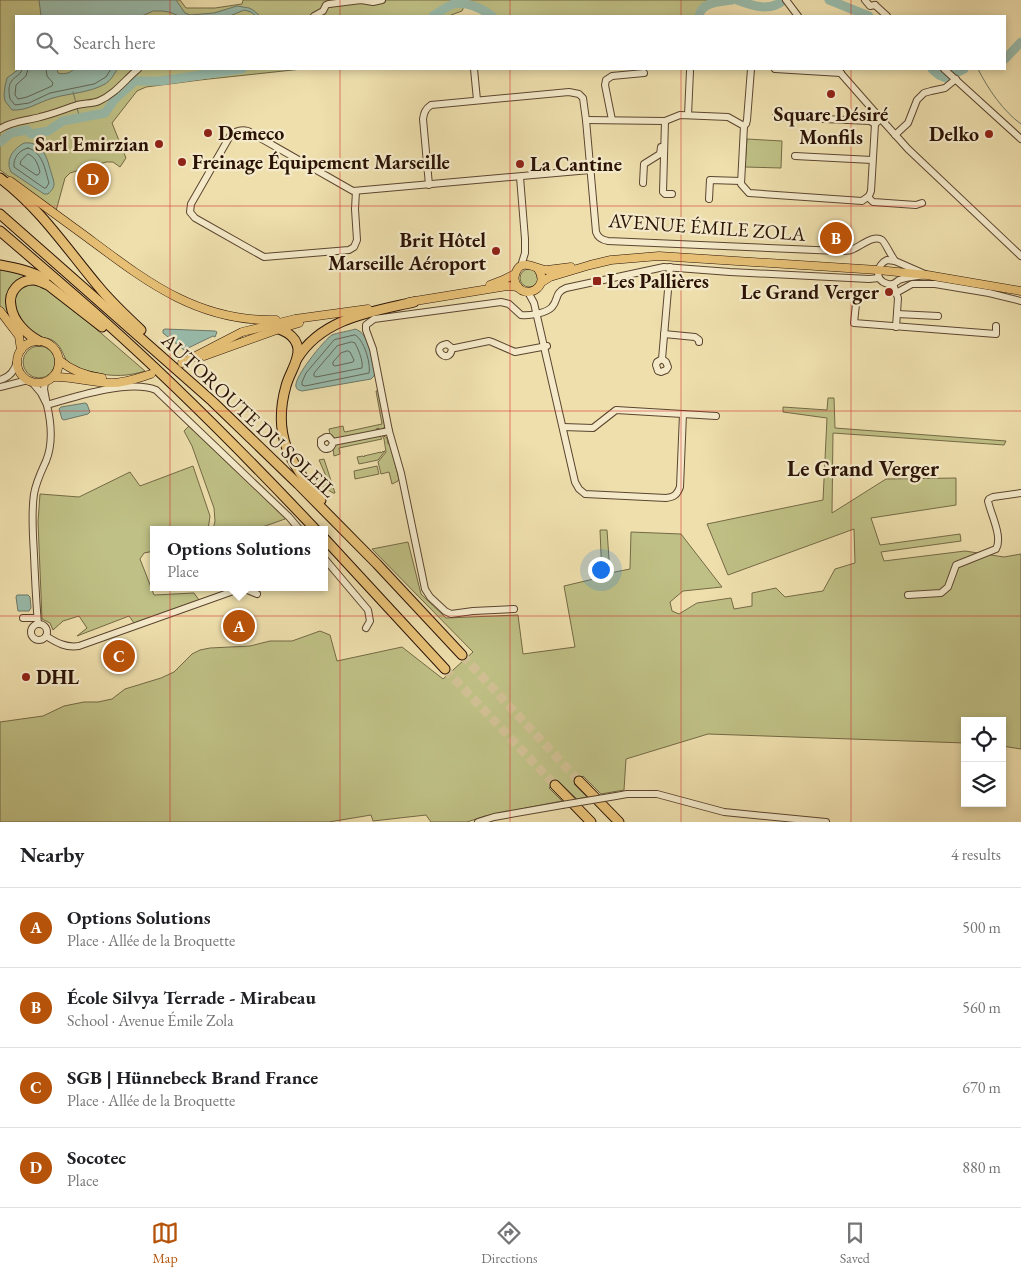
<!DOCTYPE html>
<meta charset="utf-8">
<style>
:root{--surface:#fff;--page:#f2f2f2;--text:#202124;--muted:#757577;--line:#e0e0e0;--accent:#b45309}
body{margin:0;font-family:"EB Garamond",serif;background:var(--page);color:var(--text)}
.controls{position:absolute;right:15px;bottom:15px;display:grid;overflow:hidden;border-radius:0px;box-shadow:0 2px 8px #0003}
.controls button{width:45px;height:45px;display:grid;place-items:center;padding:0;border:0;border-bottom:1px solid var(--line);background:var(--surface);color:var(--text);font:25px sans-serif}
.you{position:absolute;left:600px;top:569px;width:18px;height:18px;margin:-12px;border:4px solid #fff;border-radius:50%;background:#1a73e8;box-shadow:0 0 0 8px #1a73e833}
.badge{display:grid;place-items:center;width:32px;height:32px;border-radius:50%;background:var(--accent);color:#fff;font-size:16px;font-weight:700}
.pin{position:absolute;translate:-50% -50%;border:2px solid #fff;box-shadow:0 1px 5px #0006}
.popup{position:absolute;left:150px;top:526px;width:178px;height:65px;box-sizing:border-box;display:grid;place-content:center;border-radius:0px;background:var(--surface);filter:drop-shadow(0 1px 4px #0005);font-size:16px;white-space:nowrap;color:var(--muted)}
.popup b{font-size:19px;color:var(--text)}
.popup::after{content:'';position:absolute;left:50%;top:100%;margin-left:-10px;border:10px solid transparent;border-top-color:var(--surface)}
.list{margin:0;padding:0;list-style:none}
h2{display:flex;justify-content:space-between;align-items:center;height:65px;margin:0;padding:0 20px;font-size:21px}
h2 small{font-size:16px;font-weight:400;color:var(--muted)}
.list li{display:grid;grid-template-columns:32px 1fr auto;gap:15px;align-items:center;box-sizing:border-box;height:80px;padding:0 20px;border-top:1px solid var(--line)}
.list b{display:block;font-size:19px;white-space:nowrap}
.list p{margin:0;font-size:16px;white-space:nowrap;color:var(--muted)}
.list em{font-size:16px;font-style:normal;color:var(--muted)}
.icon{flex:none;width:28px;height:28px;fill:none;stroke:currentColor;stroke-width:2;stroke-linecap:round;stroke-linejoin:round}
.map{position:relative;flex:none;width:1021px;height:822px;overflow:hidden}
.search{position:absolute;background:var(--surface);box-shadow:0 2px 8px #0003;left:15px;right:15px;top:15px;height:55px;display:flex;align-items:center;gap:12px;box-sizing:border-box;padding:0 18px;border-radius:0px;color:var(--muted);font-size:19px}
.sheet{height:385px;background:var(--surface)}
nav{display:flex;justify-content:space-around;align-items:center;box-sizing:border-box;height:70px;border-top:1px solid var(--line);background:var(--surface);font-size:14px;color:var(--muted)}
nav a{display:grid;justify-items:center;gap:2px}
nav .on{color:var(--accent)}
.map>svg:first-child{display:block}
</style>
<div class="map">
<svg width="1021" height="822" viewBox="0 0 1021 822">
<rect width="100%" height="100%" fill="#eedfad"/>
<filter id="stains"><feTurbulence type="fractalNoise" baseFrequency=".004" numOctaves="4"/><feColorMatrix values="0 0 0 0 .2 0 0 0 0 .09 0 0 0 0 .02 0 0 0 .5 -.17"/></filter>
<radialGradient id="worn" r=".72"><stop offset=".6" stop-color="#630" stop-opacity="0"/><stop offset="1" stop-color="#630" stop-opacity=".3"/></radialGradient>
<g fill="#bfc085" stroke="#746945">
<path d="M0,0H180L186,8H215L242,4L243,0H714V2C705,4 700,7 698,16H495L489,11L466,2L462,11L451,15V16H16V69H302L200,80L146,87L137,91L112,123L126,158L120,167L113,162H106L70,173L65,178L56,211L0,170Z"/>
<path d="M747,139L782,141L781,168L745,167Z"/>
<circle cx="529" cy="278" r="9"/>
<path d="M0,269L18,272L35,278L16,283L10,314L8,318L0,308Z"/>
<path d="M34,283L45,287L59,297L145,371C117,380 96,374 69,365C64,358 62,347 55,342C48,336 40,339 33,333C15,319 2,290 34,283Z"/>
<circle cx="39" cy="362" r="16"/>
<path d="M379,390L385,425L384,428L379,430V428L376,429V431L336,439C330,437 330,435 329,429L343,426L344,431L345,432L382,424L376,391Z"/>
<path d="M828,398H834L835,428L1006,441L1004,445L833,433L832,513L886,479L956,478V505L871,518L880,545L960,534L961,541L881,552L884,561L965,551L1004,557L1021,554V749L1002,746V721H965V743L708,734L626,759L624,790L601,794L583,776L574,784L587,797L577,799L558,781L549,788L562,801L485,816L467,822H431L426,815L373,821L371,815L329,822H0V722L43,716L64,706L84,702H98L112,699L125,689L161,678L174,672L192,654L200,650L210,648L250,646L270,641H292L320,631L330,635L337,661L402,647L443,679L473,652L372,549L408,542L421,594L446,618L518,615L523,654L575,647L564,586L602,577L600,530H607L610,573L630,569L631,532L681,534L722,587L683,591L670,602L672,611L679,614L697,603L731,598L734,609L752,606V593L776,588L785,597L823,591L835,569L855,563L854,529L728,575L707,524L823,500L827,418L783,412V407L827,410Z"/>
<path d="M190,425L286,517L285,519L254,530H213L215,521L214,508L192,446L184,431Z"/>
<path d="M382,435L387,438L388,444H390L399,479L398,481L392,484L389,472L381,474L378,462L386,452L384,439Z"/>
<path d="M380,436L382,439L339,448L340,454L334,456L333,449L337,444Z"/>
<path d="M385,451L378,460L359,464L357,457L363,456L364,457V456L381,452V453L382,452Z"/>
<path d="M324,459L335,493H333L314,481L326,476L319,460Z"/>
<path d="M193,466L210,516L208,530H154V551L144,553L140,559L154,595L194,593L199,600L134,623L129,616L77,636L87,628L79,616L63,621L53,630L50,623L42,619L38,522L40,494L79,497L130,472L140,486Z"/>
<path d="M377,466L379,474L355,479L354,471Z"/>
</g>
<g fill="#99bcac" stroke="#6d7869">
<path d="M39,0H176L185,13L190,15L214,13L237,6L249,8L253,10L260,16H256L251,12L244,10L230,16H179L169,12L162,11H153L142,16H41Z"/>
<path d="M19,69H57L58,73C64,75 70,73 74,69H117C114,75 111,80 105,84C89,93 70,93 53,98C38,102 28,111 12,110L5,101L4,95L5,86L7,78Z"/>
<path d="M24,143C43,141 47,158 51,172C52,176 54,180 54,184C54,188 51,191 48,194H44L11,172C5,160 13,149 24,143Z"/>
<path d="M165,329L215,331L217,332L215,337L213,336L184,350L163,333V330Z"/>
<path d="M355,329C370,333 372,361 375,373L374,376L371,379L302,391C299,390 297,390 296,387C293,378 324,340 332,335C336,333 350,331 355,329Z"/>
<path d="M85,403L87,404L90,412L88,414L64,420L62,419L59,409L61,407Z"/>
<path d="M17,595H28L30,597L31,608L29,611H18L16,597Z"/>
</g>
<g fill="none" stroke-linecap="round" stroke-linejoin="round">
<g stroke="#626758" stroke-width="1">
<path d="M22,69C20,77 15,75 11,82C8,86 9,94 10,99L15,105L29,103L50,93L94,84L106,77L111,69"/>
<path d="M28,69L26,76L16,85L15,95L18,99L27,97L52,86L53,83L47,76L46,69"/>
<path d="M28,148C43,152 45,170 49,183L46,188H44L14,167C13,158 19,150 28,148Z"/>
<path d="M28,154C36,157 38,165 40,172L38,175H36L20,164L21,161Z"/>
<path d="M355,335C364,339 371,364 369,373L305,386L302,385V382L306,373L334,340Z"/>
<path d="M352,342L355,343C359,351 363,360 362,368L316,377L314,376V373L337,346Z"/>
<path d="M348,351L350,352L354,360L353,362L335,366L333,365V362L341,353Z"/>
</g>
<g stroke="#6d7869" stroke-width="1">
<path d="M978,69C988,89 1003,111 1021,124"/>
<path d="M73,92L76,103"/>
<path d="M77,108L80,118"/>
</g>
<g stroke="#99bcac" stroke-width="9">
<path d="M737,0C753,6 770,12 784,0"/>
<path d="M829,0L869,16"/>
<path d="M433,16C440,12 447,6 454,4C466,1 483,9 492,16"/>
<path d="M699,16C701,2 720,2 732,0"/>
<path d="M1005,59L1021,42"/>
<path d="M932,69L939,75L946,78L964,69"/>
<path d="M0,142L11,133L27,130L31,134L48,131L63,121L105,113L115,99L135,81H160L242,69"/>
</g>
<g stroke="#d1c094" stroke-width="9" stroke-dasharray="9 4.5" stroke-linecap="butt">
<path d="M462,655L579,781"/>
<path d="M445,669L555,785"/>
</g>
<g stroke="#5b452f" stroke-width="8">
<g id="minor">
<path d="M786,0L798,16"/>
<path d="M865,0L870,6L875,5"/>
<path d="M329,4L361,0L373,2L382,0"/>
<path d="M875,5L887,16"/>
<path d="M314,16L323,11L326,5L329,4"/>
<path d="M474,69L477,100"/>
<path d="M775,69L841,73"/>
<path d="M837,69L881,119L908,149L1021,256"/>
<path d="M944,69L1021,139"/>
<path d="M688,115L690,71"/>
<path d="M776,116L779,117L870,121L875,124"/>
<path d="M586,120L665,121L680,115L728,117L744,126L741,184L749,193L862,201L869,196L871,191L875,124L881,119"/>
<path d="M612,120L605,85L606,80L612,76L644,73"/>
<path d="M665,121L663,192L665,194H672"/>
<path d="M744,126L746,124L747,120L751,69"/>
<path d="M0,129C12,121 26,121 40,117C53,114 65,109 77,105C85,103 92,104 99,101C115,94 125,80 138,69"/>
<path d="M895,135L908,123L917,100L924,93L931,91L945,88L956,79"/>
<path d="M795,156L872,160"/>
<path d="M520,177L525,239V253L521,266"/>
<path d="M643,183L644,164L660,154L661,147"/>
<path d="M429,185L423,119C424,113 425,109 431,105L569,92L579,94L583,98L586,120L596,232C598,238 602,240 608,241L839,251C843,251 847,251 851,250C860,247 873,234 882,240C884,241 892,257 895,261"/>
<path d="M356,191L355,209L357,240L354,247L349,250L264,257L195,218L190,212L191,204L230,136C236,130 241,129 248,131L353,191L590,170"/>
<path d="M868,197L873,202L916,205L922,203"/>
<path d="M709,199L710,180L741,181"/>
<path d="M887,260L895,261L927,275C918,276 907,277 899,280C895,283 893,285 888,284C874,281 876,265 887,260Z"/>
<path d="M893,284L898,298L896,327"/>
<path d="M528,292L534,303L575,482L579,489L585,494L666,498C674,497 677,495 680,487L683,414"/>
<path d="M896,293L912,284H935L989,293L1021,301"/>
<path d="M856,304L854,323L996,334V326"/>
<path d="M897,314L938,316"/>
<path d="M664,334L695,337L699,340V342"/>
<path d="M452,348C450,367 428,347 447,344L452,348H455L489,341L492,342L515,352L547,346"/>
<path d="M662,359L666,362L668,367L666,370L661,372L658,371L656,365L657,362L662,359L670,267"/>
<path d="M0,380C10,377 15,371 17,361"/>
<path d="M31,381L41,393L47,405L44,389L45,382"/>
<path d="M0,387L28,380"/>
<path d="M563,427L593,428L616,410L716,416"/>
<path d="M333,442C332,449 325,452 321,445V440L326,437H329L333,442L389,431"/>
<path d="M324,558L368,610L370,621L366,628"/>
<path d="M908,595L941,593L948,587L956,565L996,549C1003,537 991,515 988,501L989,499L993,497L1021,493"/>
<path d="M514,609L473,611L451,614L445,611L430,597L425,589L401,473L389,431L373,349L366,330V325L374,319L501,302L509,304L521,315C529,316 547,313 552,307C559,299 554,293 566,288L664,267L730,272L869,279L879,278"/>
<path d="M23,618H37"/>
<path d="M38,624C36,601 35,578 34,555C33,535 31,514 34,494C36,482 41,472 46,461C53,444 51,422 47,405C74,397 129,379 156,390L289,517L300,530"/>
<circle cx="39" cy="632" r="8"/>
<path d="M46,636C57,643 66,648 79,646L239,589H245L257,594"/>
<path d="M616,796L627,794H657L724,812L826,822"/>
<path d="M478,822L494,817L562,805"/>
</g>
</g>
<g stroke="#2a1205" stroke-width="9">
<g id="major">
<path d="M10,181C36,200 62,219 88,238C147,282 198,322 276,320"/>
<path d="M538,269C551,288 524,301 516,284C514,280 514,276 516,272C522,257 537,270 547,270C555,269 563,268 571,267"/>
<path d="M542,282L550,277L590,265L611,260L659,256L878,270L927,275L1021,291"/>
<path d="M490,285L503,280L515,274"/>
<path d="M409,302L507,286L518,287"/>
<path d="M0,311L19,336L21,350"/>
<circle cx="38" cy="362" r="21"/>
<path d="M204,356L279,329L299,323"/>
<path d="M59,360C72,371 86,376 102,378"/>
<path d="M182,363L242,332L295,319L368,309"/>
<path d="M53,377C73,376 92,383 112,383C126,383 138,378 151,374"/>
</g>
</g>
<g stroke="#2a1205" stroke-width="11">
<g id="highway">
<path d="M0,178C40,208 67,249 98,286C111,302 126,316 141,330"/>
<path d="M0,214L212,401L298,484L377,564L462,655"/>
<path d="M0,231C35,261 70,291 104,321C178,387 248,458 316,530"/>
<path d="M0,265C16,268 31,271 45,279"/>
<path d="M267,325C280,329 296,333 298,349C299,361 289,374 286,386C272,435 290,464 321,500"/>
<path d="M39,341C26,334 13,321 11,306C8,292 19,280 33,280C38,280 43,283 48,285L102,327"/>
<path d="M297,359C322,318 371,312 414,302"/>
<path d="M324,538L445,669"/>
<path d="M579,781L619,822"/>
<path d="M555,785L591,822"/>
</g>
</g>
<use href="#minor" stroke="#f4eaca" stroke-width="6"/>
<use href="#major" stroke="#e7c076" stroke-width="8"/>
<use href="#highway" stroke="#e7c076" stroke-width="9"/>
<g stroke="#5b452f" stroke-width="8" stroke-linecap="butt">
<path id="minor-bridge" d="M562,805L616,796"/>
</g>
<use href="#minor-bridge" stroke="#f4eaca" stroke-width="6"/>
</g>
<path fill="none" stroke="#d62828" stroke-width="1" stroke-opacity="0.55" d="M170,0V16M340,0V16M510,0V16M681,0V16M851,0V16M170,69V822M340,69V822M510,69V822M681,69V822M851,69V822M0,206H1021M0,411H1021M0,616H1021"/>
<g fill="#8f2418" stroke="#f4eaca" stroke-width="2">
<circle cx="831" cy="94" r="5"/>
<circle cx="208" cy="133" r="5"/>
<circle cx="989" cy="134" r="5"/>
<circle cx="159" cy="144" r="5"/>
<circle cx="182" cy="162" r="5"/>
<circle cx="520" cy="164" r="5"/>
<circle cx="496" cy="251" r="5"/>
<rect x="592" y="276" width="10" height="10" rx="2.5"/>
<circle cx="889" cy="292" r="5"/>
<circle cx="26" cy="677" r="5"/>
</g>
<g text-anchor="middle" stroke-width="4.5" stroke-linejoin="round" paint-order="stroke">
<g font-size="20" font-weight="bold" fill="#2a1205" stroke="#f4eaca" text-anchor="start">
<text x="831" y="121" text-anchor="middle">Square Désiré<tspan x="831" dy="23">Monfils</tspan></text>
<text x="218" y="140">Demeco</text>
<text x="979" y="141" text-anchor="end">Delko</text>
<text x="149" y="151" text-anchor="end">Sarl Emirzian</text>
<text x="192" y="169">Freinage Équipement Marseille</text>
<text x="530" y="171">La Cantine</text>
<text x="486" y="247" text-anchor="end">Brit Hôtel<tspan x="486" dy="23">Marseille Aéroport</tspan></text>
<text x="607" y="288">Les Pallières</text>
<text x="879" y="299" text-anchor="end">Le Grand Verger</text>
<text x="36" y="684">DHL</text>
</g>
<g font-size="20" fill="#2a1205" stroke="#f4eaca">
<text transform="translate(707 227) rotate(4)" y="7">AVENUE ÉMILE ZOLA</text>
<text transform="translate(249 415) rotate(43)" y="7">AUTOROUTE DU SOLEIL</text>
</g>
<g font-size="22" font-weight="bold" fill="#2a1205" stroke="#f4eaca">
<text x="863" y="476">Le Grand Verger</text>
</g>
</g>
<rect width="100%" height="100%" filter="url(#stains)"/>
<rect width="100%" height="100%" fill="url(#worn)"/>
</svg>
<div class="controls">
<button><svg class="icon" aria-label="locate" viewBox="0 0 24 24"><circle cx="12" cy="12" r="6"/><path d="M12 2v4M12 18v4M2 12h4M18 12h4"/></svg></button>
<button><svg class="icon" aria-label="layers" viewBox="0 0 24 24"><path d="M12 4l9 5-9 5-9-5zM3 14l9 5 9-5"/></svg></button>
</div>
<div class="you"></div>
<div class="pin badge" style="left:239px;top:626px">A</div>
<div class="popup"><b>Options Solutions</b>Place</div>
<div class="pin badge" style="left:836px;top:238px">B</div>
<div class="pin badge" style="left:119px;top:656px">C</div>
<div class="pin badge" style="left:93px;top:179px">D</div>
<div class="search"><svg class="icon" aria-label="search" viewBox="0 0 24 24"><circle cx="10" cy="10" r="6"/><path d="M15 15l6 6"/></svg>Search here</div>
</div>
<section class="sheet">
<h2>Nearby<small>4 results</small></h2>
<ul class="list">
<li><span class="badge">A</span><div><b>Options Solutions</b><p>Place · Allée de la Broquette</p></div><em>500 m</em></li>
<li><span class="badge">B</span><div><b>École Silvya Terrade - Mirabeau</b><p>School · Avenue Émile Zola</p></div><em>560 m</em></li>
<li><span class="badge">C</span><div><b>SGB | Hünnebeck Brand France</b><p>Place · Allée de la Broquette</p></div><em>670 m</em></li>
<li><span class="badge">D</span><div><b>Socotec</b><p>Place</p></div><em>880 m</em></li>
</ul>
</section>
<nav>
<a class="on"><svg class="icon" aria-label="map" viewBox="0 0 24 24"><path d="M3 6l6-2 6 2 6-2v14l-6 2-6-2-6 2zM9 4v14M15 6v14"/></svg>Map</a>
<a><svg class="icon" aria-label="directions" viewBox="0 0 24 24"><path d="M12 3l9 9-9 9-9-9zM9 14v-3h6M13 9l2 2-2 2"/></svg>Directions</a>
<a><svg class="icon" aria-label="saved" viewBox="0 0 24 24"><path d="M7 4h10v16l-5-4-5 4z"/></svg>Saved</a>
</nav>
